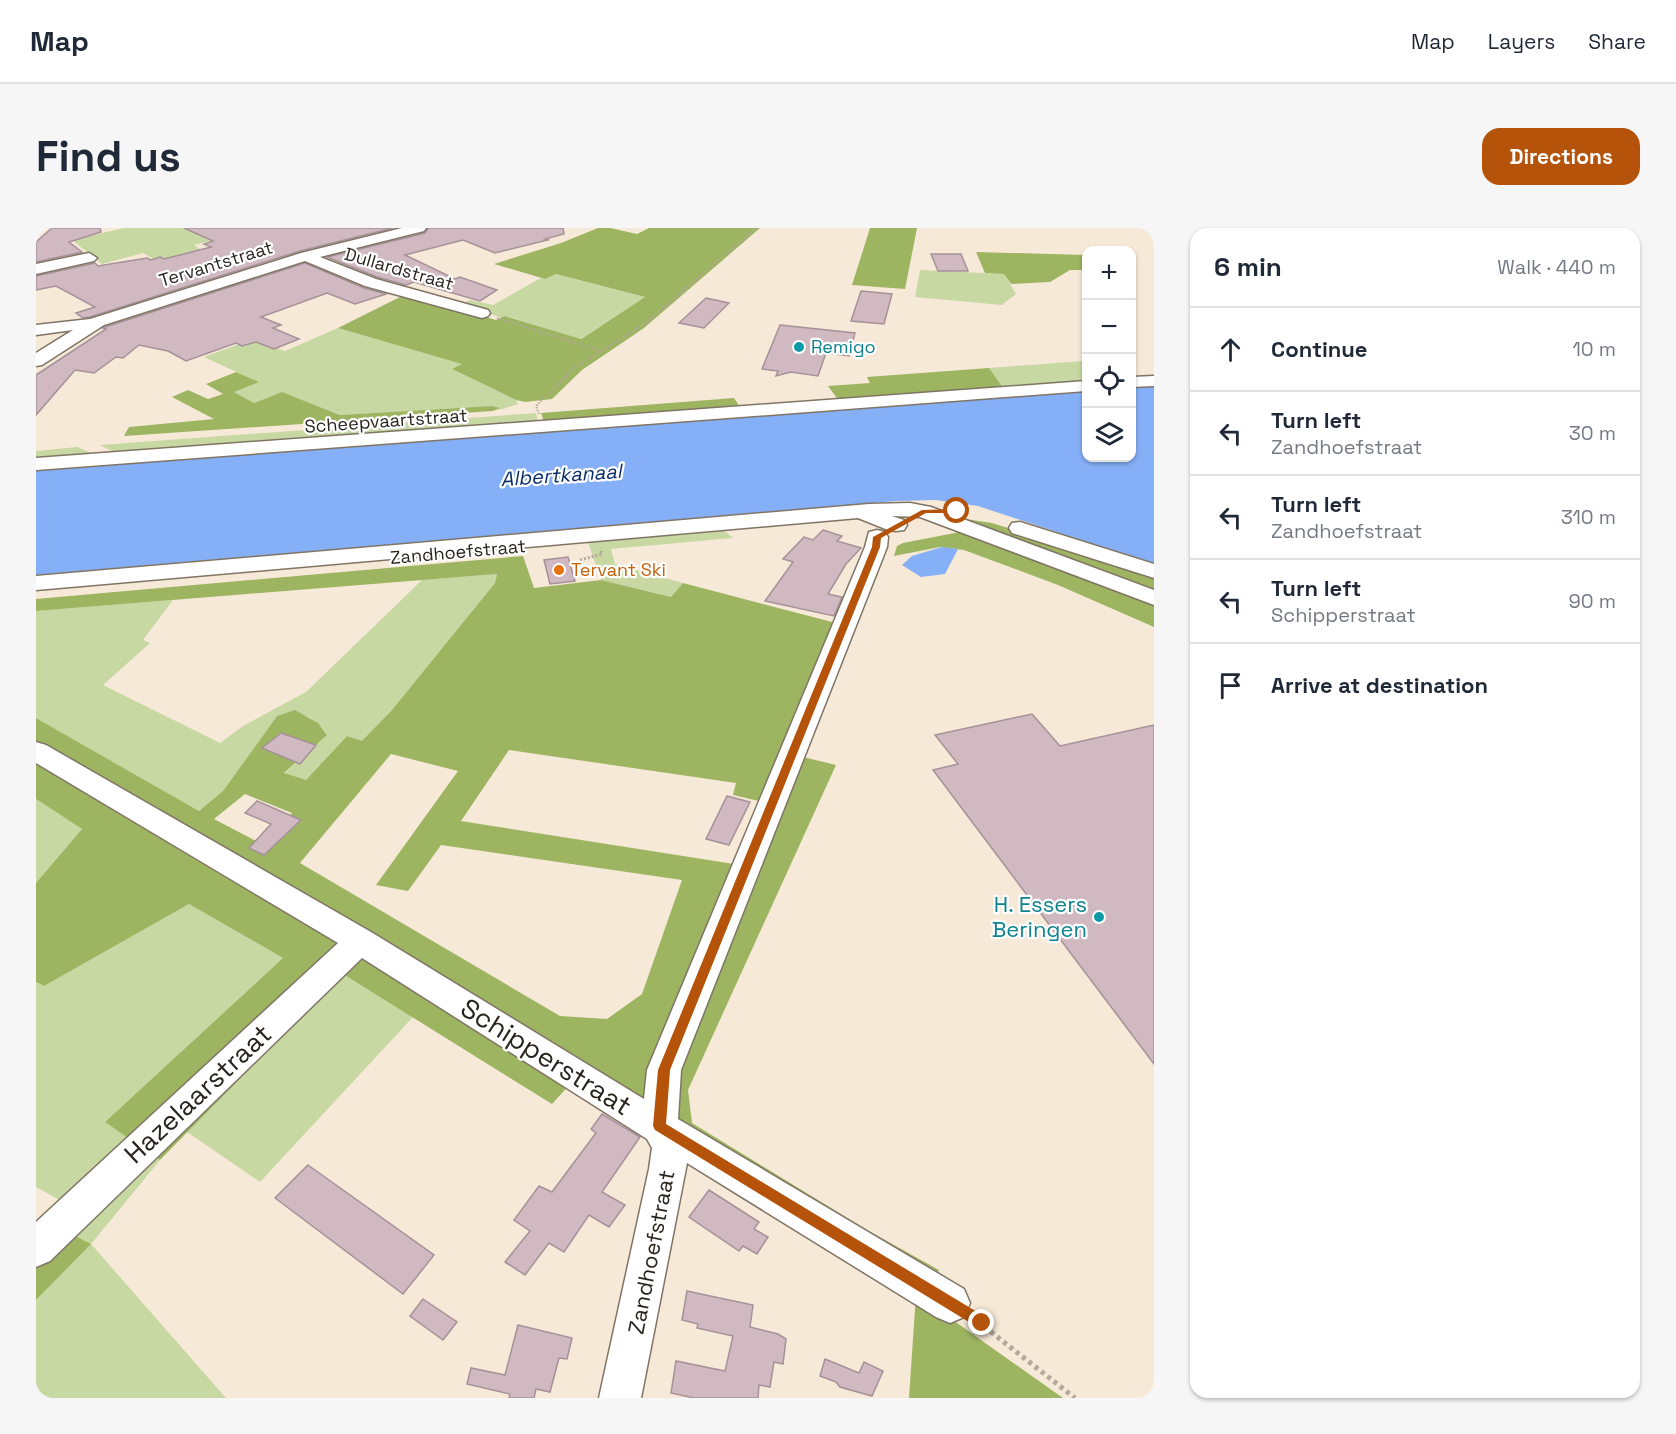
<!DOCTYPE html>
<meta charset="utf-8">
<style>
:root{--surface:#fff;--page:#f6f6f7;--text:#1f2937;--muted:#747a83;--line:#e0e1e3;--accent:#b45309}
body{margin:0;font-family:"Space Grotesk",sans-serif;background:var(--page);color:var(--text)}
.controls{position:absolute;right:18px;top:18px;display:grid;overflow:hidden;border-radius:12px;box-shadow:0 2px 4px #0004}
.controls button{width:54px;height:54px;display:grid;place-items:center;padding:0;border:0;border-bottom:2px solid var(--line);background:var(--surface);color:var(--text);font:30px sans-serif}
.stop{position:absolute;width:18px;height:18px;margin:-14px;border:4px solid #b45309;border-radius:50%;background:#fff}
.stop.end{background:#b45309;border-color:#fff;box-shadow:0 2px 6px #0008}
.list{margin:0;padding:0;list-style:none}
h2{display:flex;justify-content:space-between;align-items:center;height:78px;margin:0;padding:0 24px;font-size:26px}
h2 small{font-size:20px;font-weight:400;color:var(--muted)}
.list li{display:grid;grid-template-columns:39px 1fr auto;gap:18px;align-items:center;box-sizing:border-box;height:84px;padding:0 24px;border-top:2px solid var(--line)}
.list b{display:block;font-size:22px;white-space:nowrap}
.list p{margin:0;font-size:20px;white-space:nowrap;color:var(--muted)}
.list em{font-size:20px;font-style:normal;color:var(--muted)}
.icon{flex:none;width:33px;height:33px;fill:none;stroke:currentColor;stroke-width:2;stroke-linecap:round;stroke-linejoin:round}
.map{position:relative;flex:none;width:1118px;height:1170px;overflow:hidden;border-radius:18px}
header{display:flex;align-items:center;gap:36px;box-sizing:border-box;height:84px;padding:0 30px;background:var(--surface);border-bottom:2px solid var(--line)}
header strong{font-size:28px}
nav{display:flex;gap:33px;margin-inline-start:auto;font-size:21px}
.intro{display:flex;align-items:center;justify-content:space-between;box-sizing:border-box;height:144px;padding:0 36px}
h1{margin:0;font-size:42px}
.button{padding:15px 27px;border-radius:18px;background:var(--accent);color:#fff;font-size:21px;font-weight:700}
main{display:flex;gap:36px;padding:0 36px}
aside{flex:1;background:var(--surface);border-radius:18px;box-shadow:0 2px 4px #0004}
.map>svg:first-child{display:block}
</style>
<header>
<strong>Map</strong>
<nav><a>Map</a><a>Layers</a><a>Share</a></nav>
</header>
<div class="intro"><h1>Find us</h1><a class="button">Directions</a></div>
<main>
<div class="map">
<svg width="1118" height="1170" viewBox="0 0 1118 1170">
<rect width="100%" height="100%" fill="#f7e9d8"/>
<g fill="#c7d8a2">
<path d="M88,0H158L153,2L174,13L158,17L164,21L121,33L107,25L66,36L36,12Z"/>
<path d="M884,42L968,46L980,66L966,77L879,69Z"/>
<path d="M520,46L609,69L544,111L470,88L466,90L426,76L434,72L457,77L505,50L509,51Z"/>
<path d="M302,100L427,136L416,141L480,172L482,176L463,182L465,180L456,178L304,187L246,164L218,175L197,164L222,154L168,129L217,111L249,123Z"/>
<path d="M1047,133L1050,137V154L968,161L953,140Z"/>
<path d="M500,185L503,198L80,225L64,217Z"/>
<path d="M41,219L58,226L56,228L0,234V223Z"/>
<path d="M689,303L697,310L575,321L579,336L647,355L635,369L565,352L552,314Z"/>
<path d="M461,346L459,355L356,482L326,514L311,508L270,552L248,546L291,506C274,484 267,486 241,488L187,563L163,583L0,490V383L137,372L107,412L114,415L67,457L184,515L207,498L270,464L386,352Z"/>
<path d="M0,571L46,601L0,655Z"/>
<path d="M153,676L247,730L69,894L99,914L33,977L0,959V754L8,758Z"/>
<path d="M307,746L377,789L224,954L151,904Z"/>
<path d="M110,923L124,932L55,1016L190,1170H0V1072L54,1016L33,1005Z"/>
</g>
<g fill="#9db461" fill-rule="evenodd">
<path d="M562,0H574L601,6L613,0H724L608,100L546,142L516,171L489,174L480,172L416,141L426,136L302,100L370,66L460,92L469,88L545,111L609,69L520,46L509,51L458,36L525,15Z"/>
<path d="M834,0H881L869,61L816,57Z"/>
<path d="M940,24L1049,27H1050V42H1034L1014,54L975,56L968,46L949,45Z"/>
<path d="M953,140L968,161L803,173L792,158L834,155L831,149Z"/>
<path d="M200,144L223,154L198,164L218,175L246,164L304,187L456,178L465,180L457,183L88,208L93,199L178,191L136,169L152,162L172,171L187,166L170,156Z"/>
<path d="M698,170L706,182L509,197L505,185Z"/>
<path d="M923,290L956,295L1118,346V366Z"/>
<path d="M924,304L932,305L1118,378V399L1022,357L928,322L904,319L858,328L861,318L867,315Z"/>
<path d="M487,328L498,360L565,352L635,369L647,355L800,395L723,573L697,567L700,555L473,522L425,593L698,636L767,529L800,537L652,862L656,895L831,1002L903,1042L896,1056L536,854L516,876L307,746L124,932L69,894L247,730L153,676L8,758L0,754V655L46,601L0,571V490L163,583L187,563L241,488L259,482L282,495L291,507L248,545L270,552L311,508L326,513L356,482L459,355L461,346L0,383V371ZM355,526L422,543L340,657L372,663L405,617L646,652L606,766L571,791L524,788L264,635ZM209,566L256,585L226,616L178,591Z"/>
<path d="M33,1005L55,1016L0,1072V1035Z"/>
<path d="M880,1066L1027,1170H873Z"/>
</g>
<g fill="#85aff6">
<path d="M1118,158V336L942,278L900,272L860,273L0,347V241L1050,163V230H1096V160Z"/>
<path d="M906,319L922,321L909,346L885,349L866,337L876,328Z"/>
</g>
<g fill="#d0b9c1" stroke="#a69198" stroke-width="1.5">
<path d="M16,0H64L65,4L33,14L46,24L0,34V14Z"/>
<path d="M148,0H357L264,23L54,89L47,90L40,85L59,79L20,58L0,62V48L59,35L62,38L111,30L115,32L124,29L128,31L175,19L168,16L177,13Z"/>
<path d="M392,0H527L528,6L509,11L512,12L459,25L427,12L369,27L419,51L424,49L461,62L444,73L378,54L370,57L341,49L291,29L389,5Z"/>
<path d="M895,26H925L932,43H902Z"/>
<path d="M269,35L328,60L350,66L319,76L291,65L225,89L245,97L237,100L263,111L238,121L220,114L206,118L200,115L150,133L132,123L103,117L87,130L80,129L58,145L39,142L0,187V147L70,101L67,100L69,99Z"/>
<path d="M825,63L856,66L848,96L815,93Z"/>
<path d="M670,70L693,75L668,100L643,95Z"/>
<path d="M744,97L819,105L813,128L790,125L782,148L755,144L740,148L742,143L726,141Z"/>
<path d="M787,302L806,308L801,313L825,320L810,336L792,366L806,369L798,388L729,373L757,334L747,331L768,309L777,312Z"/>
<path d="M532,329L539,353L514,356L508,332Z"/>
<path d="M996,486L1024,518L1118,497V836L897,542L922,536L899,507Z"/>
<path d="M245,505L280,517L264,536L226,520Z"/>
<path d="M691,568L714,574L693,617L670,611Z"/>
<path d="M221,573L265,592L228,627L213,620L235,596L209,585Z"/>
<path d="M566,886L604,909L566,964L589,977L573,999L553,987L528,1024L513,1015L489,1047L469,1034L494,1003L478,992L503,958L516,964L560,905L555,901Z"/>
<path d="M272,937L398,1027L367,1066L239,970Z"/>
<path d="M673,962L723,994L718,1001L732,1009L721,1026L707,1018L703,1023L653,989Z"/>
<path d="M651,1063L717,1077L714,1099L742,1106L750,1111L747,1136L738,1134L734,1159L723,1157L722,1170H658L635,1165L640,1133L689,1143L697,1108L661,1100L662,1096L646,1092Z"/>
<path d="M387,1071L421,1094L407,1112L374,1088Z"/>
<path d="M482,1097L536,1110L531,1131L523,1130L514,1164L500,1161L498,1170H473L474,1166L431,1156L435,1140L469,1147Z"/>
<path d="M789,1131L823,1145L828,1134L847,1143L836,1168L804,1159L800,1154L784,1148Z"/>
</g>
<g fill="none" stroke-linecap="round" stroke-linejoin="round">
<g stroke="#807465" stroke-width="3">
<g id="minor">
<path d="M366,0H390L388,3L284,29L340,51L452,82L454,85L452,88L446,90L329,58L269,33L68,97L6,137L0,138V125L37,102L0,107V97L54,91L265,25Z"/>
<path d="M53,25L61,30L58,33L0,46V36Z"/>
<path d="M1118,148V158L1096,159V149Z"/>
<path d="M1050,153V163L0,242V230Z"/>
<path d="M874,275L895,279L1118,362V377L884,289L856,288L868,292L871,297L868,302L860,303L852,302L822,290L0,362V348L833,276Z"/>
<path d="M984,294L1118,336V350L976,305L973,300L976,295Z"/>
<path d="M841,302L849,304L852,309L851,319L645,842L642,891L928,1061L934,1075L928,1089L914,1095L900,1089L651,935L605,1170H563L613,941L616,920L611,911L326,730L14,1033L0,1039V994L302,715L0,535V514L10,517L335,704L608,871L611,842L829,319L833,304Z"/>
</g>
</g>
<g stroke="#b3a89a" stroke-width="2" stroke-dasharray="1.5 1.5" stroke-linecap="butt">
<path d="M461,90L565,123"/>
<path d="M503,186L500,178L538,140L606,98L720,0"/>
</g>
<path stroke="#b3a89a" stroke-width="3" stroke-dasharray="2 2" stroke-linecap="butt" d="M544,332L566,326L564,321"/>
<path stroke="#b3a89a" stroke-width="5" stroke-dasharray="4 4" stroke-linecap="butt" d="M936,1089L1039,1170"/>
<use href="#minor" fill="#fff" fill-rule="evenodd"/>
</g>
<path fill="#b45309" d="M921,281L924,285H890L845,310L844,319L634,842L630,896L951,1090L953,1095L951,1100L946,1102L619,902L617,898L622,842L836,319L837,309L886,282Z"/>
<g fill="#0f9aa8" stroke="#fff" stroke-width="2">
<circle cx="763" cy="119" r="6"/>
<circle cx="1063" cy="689" r="6"/>
</g>
<circle fill="#e8710a" stroke="#fff" stroke-width="2" cx="523" cy="342" r="6"/>
<g text-anchor="middle" stroke-width="4.5" stroke-linejoin="round" paint-order="stroke">
<g font-size="18" fill="#29241d" stroke="#fff">
<text transform="translate(180 36) rotate(-17)" y="6">Tervantstraat</text>
<text transform="translate(363 41) rotate(16)" y="6">Dullardstraat</text>
<text transform="translate(350 193) rotate(-4)" y="6">Scheepvaartstraat</text>
<text transform="translate(422 324) rotate(-5)" y="6">Zandhoefstraat</text>
</g>
<g font-size="18" fill="#0d838f" stroke="#fff" text-anchor="start">
<text x="775" y="125">Remigo</text>
</g>
<g font-size="18" fill="#c56008" stroke="#fff" text-anchor="start">
<text x="535" y="348">Tervant Ski</text>
</g>
<g font-size="20" font-style="italic" fill="#082c69" stroke="#fff">
<text transform="translate(525 247) rotate(-4)" y="7">Albertkanaal</text>
</g>
<g font-size="22" fill="#0d838f" stroke="#fff" text-anchor="end">
<text x="1051" y="684">H. Essers<tspan x="1051" dy="25">Beringen</tspan></text>
</g>
<g font-size="22" fill="#29241d" stroke="#fff">
<text transform="translate(615 1024) rotate(-79)" y="8">Zandhoefstraat</text>
</g>
<g font-size="27" fill="#29241d" stroke="#fff">
<text transform="translate(510 829) rotate(32)" y="9">Schipperstraat</text>
<text transform="translate(162 866) rotate(-43)" y="9">Hazelaarstraat</text>
</g>
</g>
</svg>
<div class="controls">
<button>+</button>
<button>−</button>
<button><svg class="icon" aria-label="locate" viewBox="0 0 24 24"><circle cx="12" cy="12" r="6"/><path d="M12 2v4M12 18v4M2 12h4M18 12h4"/></svg></button>
<button><svg class="icon" aria-label="layers" viewBox="0 0 24 24"><path d="M12 4l9 5-9 5-9-5zM3 14l9 5 9-5"/></svg></button>
</div>
<div class="stop" style="left:921px;top:283px"></div>
<div class="stop end" style="left:946px;top:1095px"></div>
</div>
<aside>
<h2>6 min<small>Walk · 440 m</small></h2>
<ul class="list">
<li><svg class="icon" aria-label="ahead" viewBox="0 0 24 24"><path d="M12 20V5M6 11l6-6 6 6"/></svg><div><b>Continue</b></div><em>10 m</em></li>
<li><svg class="icon" aria-label="left" viewBox="0 0 24 24"><path d="M17 20v-9H6M10 6l-5 5 5 5"/></svg><div><b>Turn left</b><p>Zandhoefstraat</p></div><em>30 m</em></li>
<li><svg class="icon" aria-label="left" viewBox="0 0 24 24"><path d="M17 20v-9H6M10 6l-5 5 5 5"/></svg><div><b>Turn left</b><p>Zandhoefstraat</p></div><em>310 m</em></li>
<li><svg class="icon" aria-label="left" viewBox="0 0 24 24"><path d="M17 20v-9H6M10 6l-5 5 5 5"/></svg><div><b>Turn left</b><p>Schipperstraat</p></div><em>90 m</em></li>
<li><svg class="icon" aria-label="arrive" viewBox="0 0 24 24"><path d="M6 21V4h12l-3 4 3 4H6"/></svg><div><b>Arrive at destination</b></div></li>
</ul>
</aside>
</main>
